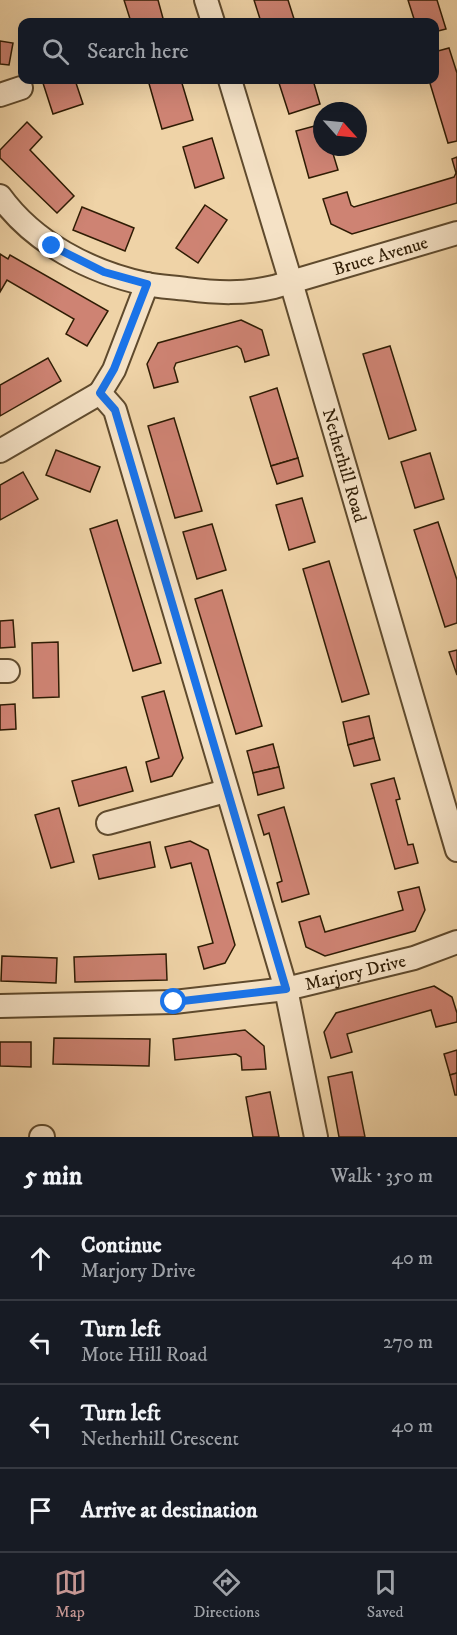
<!DOCTYPE html>
<meta charset="utf-8">
<style>
:root{--surface:#171b24;--page:#20242c;--text:#f1f3f6;--muted:#9ea1a6;--line:#363941;--accent:#c59692}
body{margin:0;font-family:"IM FELL DW Pica",serif;background:var(--page);color:var(--text)}
.compass{position:absolute;left:313px;top:102px;width:54px;height:54px;border-radius:50%;background:var(--surface);box-shadow:0 6px 24px #0002;rotate:117deg}
.stop{position:absolute;width:18px;height:18px;margin:-14px;border:4px solid #1a73e8;border-radius:50%;background:#fff}
.stop.end{background:#1a73e8;border-color:#fff;box-shadow:0 2px 6px #0008}
.list{margin:0;padding:0;list-style:none}
h2{display:flex;justify-content:space-between;align-items:center;height:78px;margin:0;padding:0 24px;font-size:26px}
h2 small{font-size:20px;font-weight:400;color:var(--muted)}
.list li{display:grid;grid-template-columns:39px 1fr auto;gap:18px;align-items:center;box-sizing:border-box;height:84px;padding:0 24px;border-top:2px solid var(--line)}
.list b{display:block;font-size:22px;white-space:nowrap}
.list p{margin:0;font-size:20px;white-space:nowrap;color:var(--muted)}
.list em{font-size:20px;font-style:normal;color:var(--muted)}
.icon{flex:none;width:33px;height:33px;fill:none;stroke:currentColor;stroke-width:2;stroke-linecap:round;stroke-linejoin:round}
.map{position:relative;flex:none;width:457px;height:1137px;overflow:hidden}
.search{position:absolute;background:var(--surface);box-shadow:0 6px 24px #0002;left:18px;right:18px;top:18px;height:66px;display:flex;align-items:center;gap:15px;box-sizing:border-box;padding:0 21px;border-radius:12px;color:var(--muted);font-size:22px}
.sheet{height:414px;background:var(--surface)}
nav{display:flex;justify-content:space-around;align-items:center;box-sizing:border-box;height:84px;border-top:2px solid var(--line);background:var(--surface);font-size:16px;color:var(--muted)}
nav a{display:grid;justify-items:center;gap:3px}
nav .on{color:var(--accent)}
.map>svg:first-child{display:block}
</style>
<div class="map">
<svg width="457" height="1137" viewBox="0 0 457 1137">
<rect width="100%" height="100%" fill="#efd3a7"/>
<filter id="stains"><feTurbulence type="fractalNoise" baseFrequency=".00333" numOctaves="4"/><feColorMatrix values="0 0 0 0 .2 0 0 0 0 .09 0 0 0 0 .02 0 0 0 .5 -.17"/></filter>
<radialGradient id="worn" r=".72"><stop offset=".6" stop-color="#630" stop-opacity="0"/><stop offset="1" stop-color="#630" stop-opacity=".3"/></radialGradient>
<g fill="#ce8373" stroke="#2f1c04" stroke-width="1.5">
<path d="M124,0H158L164,22H131Z"/>
<path d="M254,0H288L295,22H261Z"/>
<path d="M408,0H437L446,29L434,32V22H415Z"/>
<path d="M0,41L13,43L9,65L0,64Z"/>
<path d="M449,48L457,73V141L448,143L429,80H434V52Z"/>
<path d="M42,80H75L83,104L53,114Z"/>
<path d="M148,80H181L193,120L162,129Z"/>
<path d="M278,80H313L320,104L289,114Z"/>
<path d="M27,122L42,137L30,150L74,196L57,213L0,158V150Z"/>
<path d="M322,124V147H331L338,170L309,178L296,131Z"/>
<path d="M212,138L224,178L195,188L183,147Z"/>
<path d="M457,157V203L352,234L331,224L323,199L347,192L351,205L354,207L454,177L456,173L452,159Z"/>
<path d="M205,205L227,220L198,263L176,248Z"/>
<path d="M82,207L134,228L125,251L73,230Z"/>
<path d="M0,254L8,259L10,255L108,311L87,346L66,334L74,319L7,280L0,292Z"/>
<path d="M241,320L262,330L269,355L245,362L241,349L237,346L176,363L174,368L178,382L154,388L147,364L158,343Z"/>
<path d="M390,346L416,430L389,439L363,354Z"/>
<path d="M48,358L61,381L0,416V385Z"/>
<path d="M277,388L298,458L271,466L250,397Z"/>
<path d="M174,418L202,511L175,518L148,426Z"/>
<path d="M56,450L100,467L90,492L46,475Z"/>
<path d="M430,453L444,499L415,508L401,462Z"/>
<path d="M298,458L303,476L277,484L271,466Z"/>
<path d="M23,472L38,499L0,520V485Z"/>
<path d="M302,498L315,542L289,550L276,505Z"/>
<path d="M117,520L161,663L133,671L90,529Z"/>
<path d="M438,522L457,580V623L445,627L414,530Z"/>
<path d="M212,524L226,570L197,579L183,532Z"/>
<path d="M329,561L369,694L342,702L303,569Z"/>
<path d="M222,590L262,726L236,734L195,599Z"/>
<path d="M13,620L15,647L0,648V621Z"/>
<path d="M58,642L59,697L33,698L32,643Z"/>
<path d="M457,650V675L449,652Z"/>
<path d="M164,691L183,758L172,776L151,782L146,762L159,758L142,697Z"/>
<path d="M15,704L16,729L0,730V705Z"/>
<path d="M369,716L374,738L348,745L343,722Z"/>
<path d="M374,738L380,760L354,766L348,745Z"/>
<path d="M273,744L279,767L253,773L247,751Z"/>
<path d="M126,767L133,791L79,806L72,781Z"/>
<path d="M279,767L284,788L258,795L253,773Z"/>
<path d="M394,778L400,799L396,800L408,845L413,844L418,863L395,869L371,784Z"/>
<path d="M284,807L309,894L282,902L277,883L282,881L269,833L264,835L258,815Z"/>
<path d="M59,808L74,862L51,868L35,815Z"/>
<path d="M190,841L208,850L235,945L225,963L204,969L198,947L213,943L191,863L171,868L165,847Z"/>
<path d="M150,842L155,867L99,879L93,855Z"/>
<path d="M419,887L425,910L415,931L325,956L306,947L299,922L320,916L325,932L403,910L398,892Z"/>
<path d="M166,954L167,980L75,982L74,957Z"/>
<path d="M2,956L57,958L56,983L1,981Z"/>
<path d="M434,986L452,997L457,1013V1022L436,1027L431,1010L347,1034L352,1052L331,1058L324,1032L336,1013Z"/>
<path d="M245,1030L264,1046L266,1069L242,1070L241,1057L236,1054L175,1060L173,1039Z"/>
<path d="M54,1038L150,1039L149,1066L53,1064Z"/>
<path d="M0,1042H31V1067L0,1066Z"/>
<path d="M457,1050V1073L450,1075L444,1054Z"/>
<path d="M352,1072L365,1137H339L328,1077Z"/>
<path d="M457,1073V1095H455L450,1075Z"/>
<path d="M270,1092L279,1137H253L246,1097Z"/>
</g>
<g fill="none" stroke-linecap="round" stroke-linejoin="round">
<g stroke="#5f4a2d" stroke-width="26">
<g id="minor">
<path d="M206,0L213,22"/>
<path id="s1" d="M230,80L291,282L457,850"/>
<path d="M0,95L21,88"/>
<path id="s2" d="M0,196C34,243 90,272 146,284C160,287 174,287 187,289C217,293 244,294 274,287L457,233"/>
<path d="M147,284L114,370L100,393L115,410L286,989L316,1137"/>
<path d="M0,451L100,393"/>
<path d="M0,671H8"/>
<path d="M108,823L226,791"/>
<path id="s3" d="M0,1006L174,1002L286,989L414,958L457,942"/>
<path d="M41,1137H43"/>
</g>
</g>
<use href="#minor" stroke="#f5e2c6" stroke-width="22"/>
</g>
<g fill="none" stroke-linecap="round" stroke-linejoin="round">
<path stroke="#1a73e8" stroke-width="8" d="M52,246L104,272L147,284L114,369L100,393L115,410L286,989L174,1002"/>
</g>
<g text-anchor="middle" stroke-width="4.5" stroke-linejoin="round" paint-order="stroke">
<g font-size="18" fill="#2f1c04" stroke="#f5e2c6">
<text dy="6" stroke="none"><textPath href="#s2" startOffset="414">Bruce Avenue</textPath></text>
<text dy="6" stroke="none"><textPath href="#s1" startOffset="402">Netherhill Road</textPath></text>
<text dy="6" stroke="none"><textPath href="#s3" startOffset="358">Marjory Drive</textPath></text>
</g>
</g>
<rect width="100%" height="100%" filter="url(#stains)"/>
<rect width="100%" height="100%" fill="url(#worn)"/>
</svg>
<svg class="compass" viewBox="-18 -18 36 36"><path d="M0-13l5 13h-10z" fill="#e53935"/><path d="M0 13l5-13h-10z" fill="#9ea1a6"/></svg>
<div class="stop" style="left:174px;top:1002px"></div>
<div class="stop end" style="left:52px;top:246px"></div>
<div class="search"><svg class="icon" aria-label="search" viewBox="0 0 24 24"><circle cx="10" cy="10" r="6"/><path d="M15 15l6 6"/></svg>Search here</div>
</div>
<section class="sheet">
<h2>5 min<small>Walk · 350 m</small></h2>
<ul class="list">
<li><svg class="icon" aria-label="ahead" viewBox="0 0 24 24"><path d="M12 20V5M6 11l6-6 6 6"/></svg><div><b>Continue</b><p>Marjory Drive</p></div><em>40 m</em></li>
<li><svg class="icon" aria-label="left" viewBox="0 0 24 24"><path d="M17 20v-9H6M10 6l-5 5 5 5"/></svg><div><b>Turn left</b><p>Mote Hill Road</p></div><em>270 m</em></li>
<li><svg class="icon" aria-label="left" viewBox="0 0 24 24"><path d="M17 20v-9H6M10 6l-5 5 5 5"/></svg><div><b>Turn left</b><p>Netherhill Crescent</p></div><em>40 m</em></li>
<li><svg class="icon" aria-label="arrive" viewBox="0 0 24 24"><path d="M6 21V4h12l-3 4 3 4H6"/></svg><div><b>Arrive at destination</b></div></li>
</ul>
</section>
<nav>
<a class="on"><svg class="icon" aria-label="map" viewBox="0 0 24 24"><path d="M3 6l6-2 6 2 6-2v14l-6 2-6-2-6 2zM9 4v14M15 6v14"/></svg>Map</a>
<a><svg class="icon" aria-label="directions" viewBox="0 0 24 24"><path d="M12 3l9 9-9 9-9-9zM9 14v-3h6M13 9l2 2-2 2"/></svg>Directions</a>
<a><svg class="icon" aria-label="saved" viewBox="0 0 24 24"><path d="M7 4h10v16l-5-4-5 4z"/></svg>Saved</a>
</nav>
